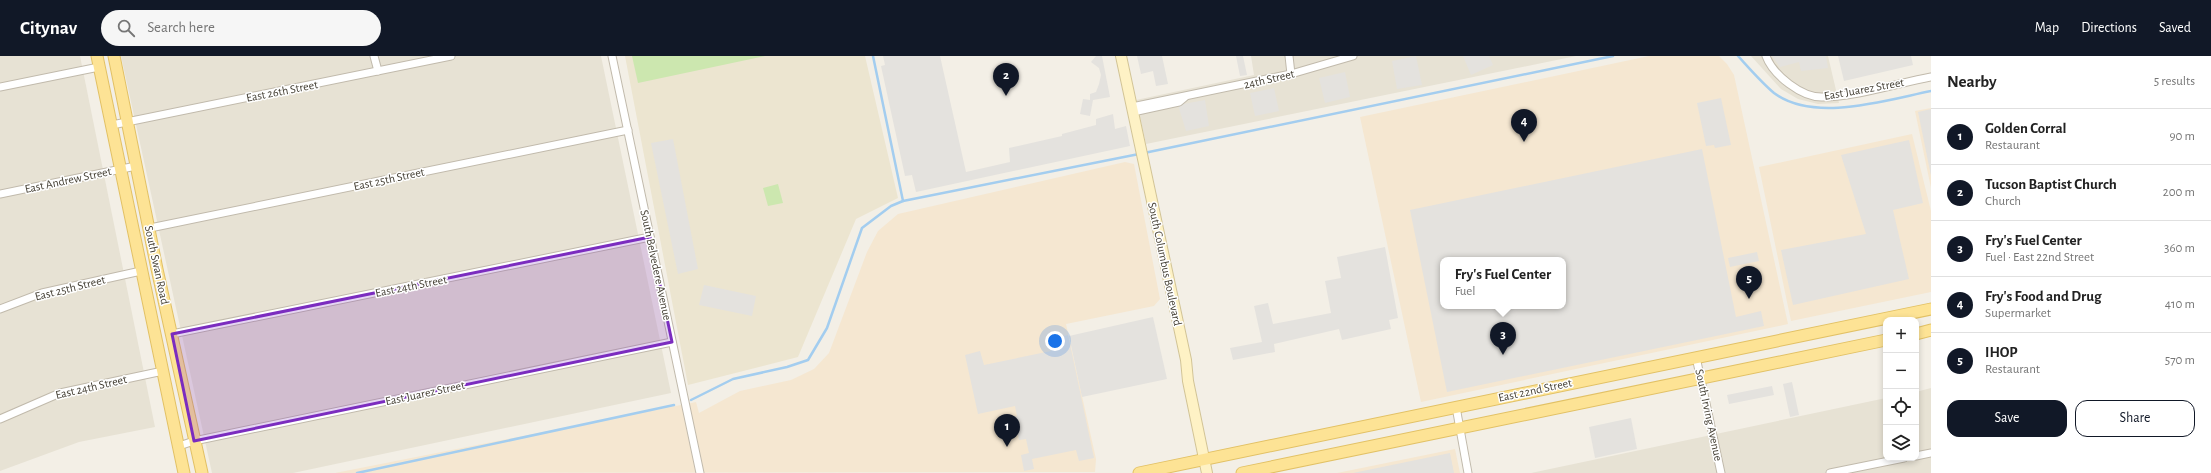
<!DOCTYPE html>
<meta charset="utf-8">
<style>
:root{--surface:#fff;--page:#f6f6f6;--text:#222;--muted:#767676;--line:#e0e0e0;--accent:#111827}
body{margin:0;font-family:"Alegreya Sans",sans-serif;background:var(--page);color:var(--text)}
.controls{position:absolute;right:12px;bottom:12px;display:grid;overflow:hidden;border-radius:8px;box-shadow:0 2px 6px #0003}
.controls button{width:36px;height:36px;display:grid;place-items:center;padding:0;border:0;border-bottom:1px solid var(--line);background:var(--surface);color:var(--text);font:20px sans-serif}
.you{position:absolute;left:1055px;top:285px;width:14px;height:14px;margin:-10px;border:3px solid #fff;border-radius:50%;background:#1a73e8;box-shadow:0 0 0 6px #1a73e833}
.badge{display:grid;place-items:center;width:26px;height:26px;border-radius:50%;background:var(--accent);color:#fff;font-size:13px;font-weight:700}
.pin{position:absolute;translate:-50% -33px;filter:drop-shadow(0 1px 2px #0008)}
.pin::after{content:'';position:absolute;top:21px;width:14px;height:12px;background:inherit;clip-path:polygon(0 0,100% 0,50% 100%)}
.popup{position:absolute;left:1440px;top:201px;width:126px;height:52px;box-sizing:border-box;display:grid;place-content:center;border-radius:8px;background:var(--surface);filter:drop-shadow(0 1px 3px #0005);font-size:13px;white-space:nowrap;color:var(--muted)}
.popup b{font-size:15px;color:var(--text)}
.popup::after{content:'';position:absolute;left:50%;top:100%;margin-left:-8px;border:8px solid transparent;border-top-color:var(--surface)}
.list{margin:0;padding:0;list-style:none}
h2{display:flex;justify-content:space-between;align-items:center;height:52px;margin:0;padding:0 16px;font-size:17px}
h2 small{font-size:13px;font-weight:400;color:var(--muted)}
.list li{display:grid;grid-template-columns:26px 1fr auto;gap:12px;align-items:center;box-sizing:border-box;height:56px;padding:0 16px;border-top:1px solid var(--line)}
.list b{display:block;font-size:15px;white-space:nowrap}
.list p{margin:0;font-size:13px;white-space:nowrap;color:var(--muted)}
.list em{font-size:13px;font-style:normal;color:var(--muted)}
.actions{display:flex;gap:8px;padding:12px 16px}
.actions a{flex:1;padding:9px 0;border:1px solid var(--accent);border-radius:12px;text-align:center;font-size:14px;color:var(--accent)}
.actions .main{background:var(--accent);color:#fff}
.icon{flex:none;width:22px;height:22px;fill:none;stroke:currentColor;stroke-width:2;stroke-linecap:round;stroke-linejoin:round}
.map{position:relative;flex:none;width:1931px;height:417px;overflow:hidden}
header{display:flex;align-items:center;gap:24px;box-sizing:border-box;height:56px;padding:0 20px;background:var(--accent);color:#fff}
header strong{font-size:19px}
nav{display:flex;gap:22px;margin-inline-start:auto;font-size:14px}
.search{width:280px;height:36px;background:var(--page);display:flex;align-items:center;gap:10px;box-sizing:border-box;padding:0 14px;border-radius:22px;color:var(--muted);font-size:15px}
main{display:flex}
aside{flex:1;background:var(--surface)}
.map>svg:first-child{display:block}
</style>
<header>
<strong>Citynav</strong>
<div class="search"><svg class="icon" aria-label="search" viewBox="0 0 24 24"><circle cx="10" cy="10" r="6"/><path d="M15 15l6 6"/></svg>Search here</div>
<nav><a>Map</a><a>Directions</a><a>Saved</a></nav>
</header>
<main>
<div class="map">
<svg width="1931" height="417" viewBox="0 0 1931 417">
<rect width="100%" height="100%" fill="#f3efe6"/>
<g fill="#e7e2d4">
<path d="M0,0H80L155,371L79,386L0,415Z"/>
<path d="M121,0H601L671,337L293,417H212Z"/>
<path d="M1251,0H1576L1146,88L1136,44L1254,19Z"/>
<path d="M1751,0H1828L1839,47L1818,48L1798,43L1781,33Z"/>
<path d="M1931,332V417H1531L1886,342V402H1916V336Z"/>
</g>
<g fill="#f5e7d1" fill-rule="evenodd">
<path d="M1649,0H1719L1727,8L1734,19L1788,268L1421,346L1360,61ZM1443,204H1563V250H1443Z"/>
<path d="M1931,52V132L1915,55Z"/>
<path d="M1912,78L1931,155V236L1791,265L1759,111Z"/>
<path d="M1125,106L1134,108L1160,243L1154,250L1066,268L1096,403L1095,416L335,417L696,346L699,357L740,335L791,324L814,313L829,297L867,196L878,175L898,158Z"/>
<path d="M1455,393L1460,417H1337Z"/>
</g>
<path fill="#ece5d0" d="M625,0H865L898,142L856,163L798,301L688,329Z"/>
<g fill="#cce7af">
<path d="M632,0H765L638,27Z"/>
<path d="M778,128L783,147L768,150L763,132Z"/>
</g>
<g fill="#e4e2de" fill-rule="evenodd">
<path d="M883,0H940L966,116L1010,106L1009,92L1062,80V78L1096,69V63L1113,58L1115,73L1126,70L1130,90L916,136L912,119L905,120L881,10L885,9Z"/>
<path d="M1096,0H1102L1110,41L1093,44L1090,60L1080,58L1083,43L1090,44V38L1096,36L1099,28L1101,19L1099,12L1091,6Z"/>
<path d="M1137,0H1162L1168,28L1156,30L1153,15L1141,18Z"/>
<path d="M1236,0H1243L1247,19L1240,20Z"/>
<path d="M1416,0L1422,29L1397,33L1392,5Z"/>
<path d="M1463,0H1489L1493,9L1471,19Z"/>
<path d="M1772,0H1826L1828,12L1801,15L1799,6L1780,11Z"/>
<path d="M1838,0H1911L1913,9L1844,25Z"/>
<path d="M1345,16L1350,41L1325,47L1319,22Z"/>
<path d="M1274,32L1279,55L1255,60L1250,37Z"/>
<path d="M1721,42L1731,89L1715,92L1714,89L1706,90L1697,47Z"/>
<path d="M1205,44L1209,70L1186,75L1178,49Z"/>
<path d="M1931,53V120L1918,56Z"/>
<path d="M673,83L698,213L678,218L651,87Z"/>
<path d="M1909,84L1923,147L1893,154L1909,223L1793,249L1781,194L1866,178L1841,99Z"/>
<path d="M1702,93L1736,261L1761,255L1764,270L1447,336L1410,154ZM1443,204H1563V250H1443Z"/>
<path d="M1385,191L1398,262L1389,264L1391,273L1342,284L1339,273L1274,288L1275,296L1233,304L1230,292L1262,286L1254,250L1268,247L1273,268L1331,257L1325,225L1341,222L1337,201Z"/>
<path d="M1757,196L1759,205L1730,211L1728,202Z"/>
<path d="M704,229L756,240L752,260L699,249Z"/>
<path d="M1153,261L1167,323L1082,341L1069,280Z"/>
<path d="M1068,279L1094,402L1079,405L1076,394L1032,403L1034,413L1024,415L1021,399L1029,397L1026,383L1019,384L1014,361L1017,360L1015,350L978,358L965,299L980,295L984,309L1051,295L1048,284Z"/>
<path d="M1792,326L1799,359L1790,361L1783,328Z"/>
<path d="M1772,330L1774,339L1729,348L1727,339Z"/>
<path d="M1631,362L1637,393L1595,402L1589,371Z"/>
<path d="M1450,397L1454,417H1353Z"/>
</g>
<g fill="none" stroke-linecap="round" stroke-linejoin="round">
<g stroke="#a3cdef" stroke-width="2.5">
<path d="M873,0L903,145L1139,98"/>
<path d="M1738,0C1749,12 1761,26 1774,37C1814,67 1886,44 1931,35"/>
<path d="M1144,97L1613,0"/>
<path d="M691,344L733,323L787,311L808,304L827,272L862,172L891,150L903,145"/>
<path d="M357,417L674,349"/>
</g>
<g stroke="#c1baac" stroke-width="9">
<g id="street">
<path d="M374,0L378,15"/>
<path d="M612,0L700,417"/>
<path d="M1289,0L1291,18"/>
<path d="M1766,0C1773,19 1802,42 1823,41C1854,41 1899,27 1931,21"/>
<path d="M0,31L99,11"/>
<path d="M1132,51L1291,18L1353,0"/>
<path d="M1133,56L1179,46L1185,41"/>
<path d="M112,69L451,0"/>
<path d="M0,138L136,110"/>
<path d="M150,172L628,74"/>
<path d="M0,253L42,237L141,215"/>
<path d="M172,278L650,181"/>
<path d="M1696,301L1721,417"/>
<path d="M1456,351L1468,417"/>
<path d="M0,363L60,337L163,315"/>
<path d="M179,390L194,385L672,286"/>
<path d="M1916,400L1931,397"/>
<path d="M1830,417L1904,402"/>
</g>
</g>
<g stroke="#d2c496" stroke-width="12">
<path id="secondary" d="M1121,0L1186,304L1188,325L1207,417"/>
</g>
<g stroke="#e2c165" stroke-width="13">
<g id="primary">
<path d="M97,0L184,417"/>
<path d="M114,0L157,213L202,417"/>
<path d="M1916,278L1931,274"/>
<path d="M1139,417L1931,253"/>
<path d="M1242,417L1886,284"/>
</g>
</g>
<use href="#street" stroke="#fff" stroke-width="7"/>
<use href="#secondary" stroke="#fef2c5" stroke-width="10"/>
<use href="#primary" stroke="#fde395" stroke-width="11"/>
</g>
<path fill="#7b2cbf" fill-opacity="0.2" stroke="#7b2cbf" stroke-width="3" stroke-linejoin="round" d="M650,181L672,286L194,385L172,278Z"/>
<g text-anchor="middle" stroke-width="3" stroke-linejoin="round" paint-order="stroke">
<g font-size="12" fill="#454035" stroke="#fff">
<text transform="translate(1269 23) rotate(-13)" y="4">24th Street</text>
<text transform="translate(1864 33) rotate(-10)" y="4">East Juarez Street</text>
<text transform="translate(282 35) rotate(-11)" y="4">East 26th Street</text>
<text transform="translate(389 123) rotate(-12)" y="4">East 25th Street</text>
<text transform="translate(68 124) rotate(-12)" y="4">East Andrew Street</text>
<text transform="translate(1165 208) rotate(78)" y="4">South Columbus Boulevard</text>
<text transform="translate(157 209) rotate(78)" y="4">South Swan Road</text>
<text transform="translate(656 209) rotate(78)" y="4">South Belvedere Avenue</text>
<text transform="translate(411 230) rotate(-11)" y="4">East 24th Street</text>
<text transform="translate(70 232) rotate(-14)" y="4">East 25th Street</text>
<text transform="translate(91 331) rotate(-13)" y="4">East 24th Street</text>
<text transform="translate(1535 334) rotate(-12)" y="4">East 22nd Street</text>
<text transform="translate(425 337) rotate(-12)" y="4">East Juarez Street</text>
<text transform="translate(1709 359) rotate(78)" y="4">South Irving Avenue</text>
</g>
</g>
</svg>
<div class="controls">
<button>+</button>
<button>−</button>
<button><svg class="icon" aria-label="locate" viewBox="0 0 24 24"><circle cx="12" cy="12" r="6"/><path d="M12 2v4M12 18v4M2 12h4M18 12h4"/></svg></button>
<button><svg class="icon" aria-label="layers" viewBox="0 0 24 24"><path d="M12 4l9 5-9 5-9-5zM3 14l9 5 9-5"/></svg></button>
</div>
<div class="you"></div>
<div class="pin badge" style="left:1007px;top:391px">1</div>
<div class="pin badge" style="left:1006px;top:40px">2</div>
<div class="pin badge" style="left:1503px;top:299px">3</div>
<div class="popup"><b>Fry's Fuel Center</b>Fuel</div>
<div class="pin badge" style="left:1524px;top:86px">4</div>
<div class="pin badge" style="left:1749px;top:243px">5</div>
</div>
<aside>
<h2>Nearby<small>5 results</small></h2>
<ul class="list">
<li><span class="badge">1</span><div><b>Golden Corral</b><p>Restaurant</p></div><em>90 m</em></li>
<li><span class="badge">2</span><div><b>Tucson Baptist Church</b><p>Church</p></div><em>200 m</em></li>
<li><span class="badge">3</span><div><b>Fry's Fuel Center</b><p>Fuel · East 22nd Street</p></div><em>360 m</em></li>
<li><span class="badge">4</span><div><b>Fry's Food and Drug</b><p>Supermarket</p></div><em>410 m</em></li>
<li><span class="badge">5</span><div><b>IHOP</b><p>Restaurant</p></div><em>570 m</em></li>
</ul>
<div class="actions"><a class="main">Save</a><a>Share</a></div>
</aside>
</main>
